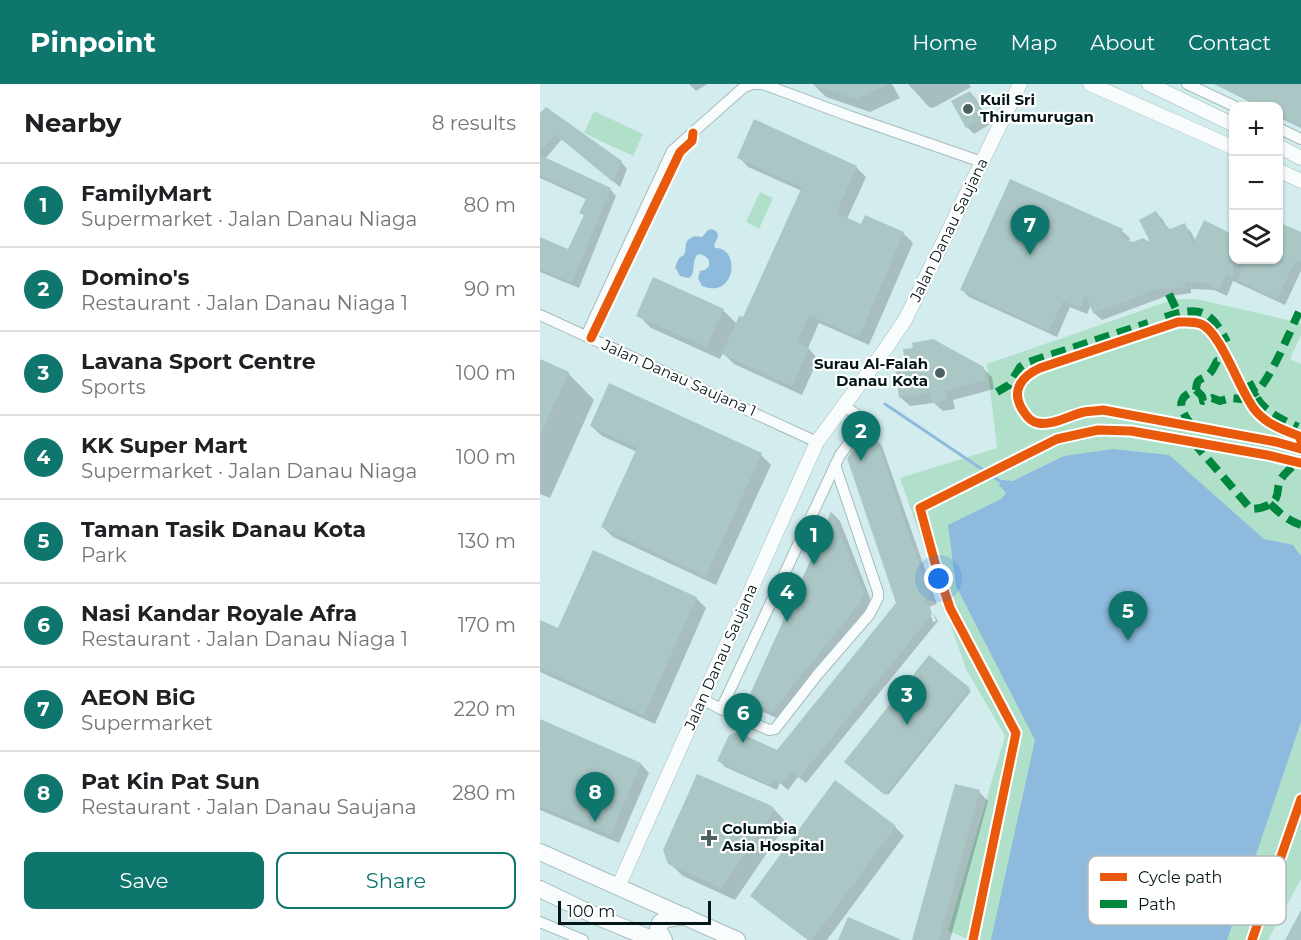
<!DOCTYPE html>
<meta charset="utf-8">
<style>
:root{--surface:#fff;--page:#f2f2f2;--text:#202124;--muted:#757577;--line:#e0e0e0;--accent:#0f766e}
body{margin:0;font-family:Montserrat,sans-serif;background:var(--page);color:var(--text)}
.controls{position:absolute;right:18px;top:18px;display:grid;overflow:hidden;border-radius:12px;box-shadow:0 2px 4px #0004}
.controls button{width:54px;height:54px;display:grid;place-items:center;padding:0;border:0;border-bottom:2px solid var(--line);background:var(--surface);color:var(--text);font:30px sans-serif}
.scale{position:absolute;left:18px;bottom:15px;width:153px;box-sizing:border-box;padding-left:6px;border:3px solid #041617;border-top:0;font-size:16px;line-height:21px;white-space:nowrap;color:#041617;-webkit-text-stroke:4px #fff;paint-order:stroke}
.you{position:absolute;left:399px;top:495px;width:21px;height:21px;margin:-15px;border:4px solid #fff;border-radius:50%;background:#1a73e8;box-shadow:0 0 0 9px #1a73e833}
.badge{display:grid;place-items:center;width:39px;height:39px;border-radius:50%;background:var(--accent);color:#fff;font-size:20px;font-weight:700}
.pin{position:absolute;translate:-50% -50px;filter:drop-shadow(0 2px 3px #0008)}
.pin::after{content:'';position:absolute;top:32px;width:21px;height:18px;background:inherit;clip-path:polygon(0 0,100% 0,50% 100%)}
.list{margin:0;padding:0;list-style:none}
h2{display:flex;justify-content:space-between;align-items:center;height:78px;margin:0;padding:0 24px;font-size:26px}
h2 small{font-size:20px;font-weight:400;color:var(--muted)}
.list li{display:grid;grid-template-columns:39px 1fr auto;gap:18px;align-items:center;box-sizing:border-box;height:84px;padding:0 24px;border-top:2px solid var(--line)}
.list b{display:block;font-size:22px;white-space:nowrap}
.list p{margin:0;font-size:20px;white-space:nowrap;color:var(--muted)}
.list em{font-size:20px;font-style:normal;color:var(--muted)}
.actions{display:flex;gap:12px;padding:18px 24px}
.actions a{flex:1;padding:14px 0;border:2px solid var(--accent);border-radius:12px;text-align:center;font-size:21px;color:var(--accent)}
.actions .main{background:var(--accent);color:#fff}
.icon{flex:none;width:33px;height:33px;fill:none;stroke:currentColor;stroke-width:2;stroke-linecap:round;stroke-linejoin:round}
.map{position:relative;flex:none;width:761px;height:856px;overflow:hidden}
header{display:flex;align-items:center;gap:36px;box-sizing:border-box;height:84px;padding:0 30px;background:var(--accent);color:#fff}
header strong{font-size:28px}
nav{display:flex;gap:33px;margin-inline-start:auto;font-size:21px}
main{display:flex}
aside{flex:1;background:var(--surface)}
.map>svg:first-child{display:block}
</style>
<header>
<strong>Pinpoint</strong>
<nav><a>Home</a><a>Map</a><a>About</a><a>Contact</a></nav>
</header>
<main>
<aside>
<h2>Nearby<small>8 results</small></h2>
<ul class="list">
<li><span class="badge">1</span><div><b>FamilyMart</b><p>Supermarket · Jalan Danau Niaga</p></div><em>80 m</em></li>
<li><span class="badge">2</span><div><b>Domino's</b><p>Restaurant · Jalan Danau Niaga 1</p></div><em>90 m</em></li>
<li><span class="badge">3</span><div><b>Lavana Sport Centre</b><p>Sports</p></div><em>100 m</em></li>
<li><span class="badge">4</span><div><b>KK Super Mart</b><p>Supermarket · Jalan Danau Niaga</p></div><em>100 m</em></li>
<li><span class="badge">5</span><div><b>Taman Tasik Danau Kota</b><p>Park</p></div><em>130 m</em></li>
<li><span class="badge">6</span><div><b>Nasi Kandar Royale Afra</b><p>Restaurant · Jalan Danau Niaga 1</p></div><em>170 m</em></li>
<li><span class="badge">7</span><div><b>AEON BiG</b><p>Supermarket</p></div><em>220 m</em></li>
<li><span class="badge">8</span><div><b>Pat Kin Pat Sun</b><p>Restaurant · Jalan Danau Saujana</p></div><em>280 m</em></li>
</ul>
<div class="actions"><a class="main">Save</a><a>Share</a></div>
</aside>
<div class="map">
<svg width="761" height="856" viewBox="0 0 761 856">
<rect width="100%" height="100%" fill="#d3edef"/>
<g fill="#b0dfca">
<path d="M54,27L103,50L93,72L44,49Z"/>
<path d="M220,108L233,114L219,145L206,138Z"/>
<path d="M635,215H656L761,239V251L750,275L761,280V795L728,856H428V855L408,847L465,652L426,585L360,394L457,364L447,280Z"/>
</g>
<g fill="#8ebbdd">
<path d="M172,145C182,149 177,155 174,161L175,164C201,163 196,216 162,202L158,194L160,187L165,186L169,182C169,178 170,176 166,173C151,162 155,188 152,191C151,193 149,193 148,194L140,192L135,183L139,174L144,171C148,161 142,157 155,152L162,153L168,146Z"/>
<path d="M573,365L629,371L724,455L753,461L761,472V638L687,856H451L495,656L416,502L408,441L461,415L466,409L459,401L462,396L473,397L524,372Z"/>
</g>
<g fill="#0003">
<path d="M149,0H167L156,7Z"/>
<path d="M273,0H352L360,14L330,28L286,13Z"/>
<path d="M368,0H429L431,3L393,24L389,23Z"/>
<path d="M674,0H761V44L738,33V22H718Z"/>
<path d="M430,8L436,15L450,40L434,50L427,43Z"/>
<path d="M0,31L81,78L87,85L80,103L22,55L5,75L70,105L76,112L39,204L0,188V154L29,167L45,132L41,129L48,116L0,94Z"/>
<path d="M199,73L316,83L326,93L307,135L322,142L363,149L373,159L329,261L279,239L268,264L278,275L262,311L194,280L183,269L180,275L111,244L98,231L183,226L197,240L204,235L262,107L208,83Z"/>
<path d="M471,97L582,147L590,154L588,158L613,161L616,128L623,136L629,147L644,141L651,148L656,158L664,138L694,153V176H738L742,141L761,149V187L745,221L693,197L687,212L674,206L651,205V209L631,212L629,211L562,236L554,229L551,221L547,230L530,223L517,253L429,213L422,206Z"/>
<path d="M374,265L443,284L452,293L454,305L413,316L415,325L403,327L394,319L370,322L361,314L357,283L366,282Z"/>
<path d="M0,276L28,289L54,316L10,414L0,410Z"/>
<path d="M51,342L221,371L231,381L176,501L73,453L63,443L97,368L62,352Z"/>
<path d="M336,355L342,362L397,520L388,523L393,538L396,537L393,529L398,537L266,699L258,693L248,706L240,699L237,706L185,683L179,676L238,668L358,519Z"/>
<path d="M292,429L300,437L332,519L241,636L217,625L208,616Z"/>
<path d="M156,514L166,524L115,640L0,588V538L19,546Z"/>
<path d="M389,573L431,607L348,711L306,678Z"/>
<path d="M0,637L101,680L109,689L79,759L0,726Z"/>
<path d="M295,698L355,743L364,752L287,856H268L220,820L212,812Z"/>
<path d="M439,708L448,717L410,856H374Z"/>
<path d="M232,723L245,737L246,741L195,816L143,792L129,779Z"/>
</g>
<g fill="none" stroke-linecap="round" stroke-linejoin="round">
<path stroke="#8ebbdd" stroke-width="3" d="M345,320L461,398"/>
</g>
<g fill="#abc7c5">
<path d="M275,0H349L316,15L275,2Z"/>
<path d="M675,0H761V42L738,31V22H720Z"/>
<path d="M430,7L445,34L426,44L411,17Z"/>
<path d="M6,23L82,77L73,98L15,50L0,67V29Z"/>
<path d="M214,35L317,82L296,129L321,140L325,131L364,148L319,253L269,231L257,258L269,264L252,302L182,270L199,232L203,233L262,103L197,74Z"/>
<path d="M0,71L71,104L32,199L0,185V153L28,165L44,131L39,129L47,113L0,91Z"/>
<path d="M470,95L583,145L580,153L593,158L603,154L610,158L599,136L616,127L624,143L626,141L630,145L645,139L653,160L664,136L682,145L693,151V194L686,190L679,206L666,199L645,198V203L622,206L621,204L553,229L546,211L540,224L523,217L509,247L420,206Z"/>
<path d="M738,138L761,148V178L756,176L737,215L697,196L707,176H738Z"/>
<path d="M113,193L184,225L166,263L96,232Z"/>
<path d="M393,255L444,283L446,296L405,307L407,316L392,319L390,309L359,314L355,282L365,281L363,265L373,264L372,259Z"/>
<path d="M0,275L29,288L0,351Z"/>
<path d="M69,299L222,369L166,492L61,443L97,364L50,342Z"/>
<path d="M336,353L391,514L382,517L390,523L392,530L259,694L251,688L241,700L233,694L230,701L177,677L189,651L198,648L237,666L356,519L307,374L318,360Z"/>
<path d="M291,427L324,509L319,520L232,628L207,617L281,453Z"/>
<path d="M53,466L157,513L104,631L0,584V536L18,544Z"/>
<path d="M389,571L430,604L345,711L304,678Z"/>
<path d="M0,635L101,679L71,751L0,722Z"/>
<path d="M157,690L232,722L234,727L181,804L128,780L123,766Z"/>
<path d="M295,696L356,742L272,856H268L210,812Z"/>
<path d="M415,700L440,706L399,856H372Z"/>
<path d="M761,826V856H745Z"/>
<path d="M308,833L362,856H298Z"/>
</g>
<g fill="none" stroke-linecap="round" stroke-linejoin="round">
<g stroke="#a7bbbc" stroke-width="12">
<g id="minor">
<path d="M647,0L694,22"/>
<path d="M738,44L761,55"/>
<path d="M0,231L277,358"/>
<path d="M46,252L132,67L204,3L213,0H223L309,32L442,78"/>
<path d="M162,615L181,625L229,646L235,645L278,590L329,531L338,514V508L295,381"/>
<path d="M181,625L300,371L326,337L304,322"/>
<path d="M0,838L43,856"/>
</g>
</g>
<g stroke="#a7bbbc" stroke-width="15">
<g id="tertiary">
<path d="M550,0L663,50L694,64"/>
<path d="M609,0L694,41"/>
<path d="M738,62L761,74"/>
<path d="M738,86L761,97"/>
<path d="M78,803L277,358L344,267L365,236L480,0"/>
</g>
</g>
<g stroke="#a7bbbc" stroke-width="18">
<g id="primary">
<path d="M0,768L197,856"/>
<path d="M0,805L58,833L114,856"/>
<path d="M124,856L118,845L120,839L126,835L145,832"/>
</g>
</g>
<use href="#minor" stroke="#f8fcfd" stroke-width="10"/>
<use href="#tertiary" stroke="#f8fcfd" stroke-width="14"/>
<use href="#primary" stroke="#f8fcfd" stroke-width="16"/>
<g stroke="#00873e" stroke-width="8" stroke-dasharray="15 8" stroke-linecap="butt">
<path d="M629,210L638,229"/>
<path d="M625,233C660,222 670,225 687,258"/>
<path d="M709,298L715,309C730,297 750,247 759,228"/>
<path d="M656,306C657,293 660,297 668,291C672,288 675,281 677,277L688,276"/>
<path d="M457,308L469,301L480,283L486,279L608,239"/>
<path d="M717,314C726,329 743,336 758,343"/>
<path d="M652,342C641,327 633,314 656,306L662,312L663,317L672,314L680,317L690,314L701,315L706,311"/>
<path d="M653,358L711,425C719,425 732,422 736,414C739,408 737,401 741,395C745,389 752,383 758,378"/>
<path d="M730,420C740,429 748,437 761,441"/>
</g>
<g stroke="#fff" stroke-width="13">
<g id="cycleway">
<path d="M51,254L140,68L152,57L153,49"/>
<path d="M761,357L759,352C743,346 726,340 715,326C700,308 681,248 661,240C654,237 646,238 638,238L500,284C480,293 470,308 484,328C487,333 492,338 498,339C513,342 530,331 544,328C550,327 557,327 563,326L736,358L761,365"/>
<path d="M433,856L476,649L410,524L395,479L380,424L517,355L558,346L591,347L727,371L761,379"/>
<path d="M712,856L761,715"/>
</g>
</g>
<use href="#cycleway" stroke="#e8590c" stroke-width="9"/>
</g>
<g fill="#4c6163" stroke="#fff" stroke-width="2">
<circle cx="428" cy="25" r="6"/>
<circle cx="400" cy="289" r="6"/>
<path d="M166 745h6v6h6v6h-6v6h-6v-6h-6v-6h6z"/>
</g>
<g text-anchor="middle" stroke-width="4.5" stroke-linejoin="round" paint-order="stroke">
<g font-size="15" font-weight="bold" fill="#041617" stroke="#fff" text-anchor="start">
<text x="440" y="21">Kuil Sri<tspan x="440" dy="17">Thirumurugan</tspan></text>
<text x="388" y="285" text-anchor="end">Surau Al-Falah<tspan x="388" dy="17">Danau Kota</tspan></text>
<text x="182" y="750">Columbia<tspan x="182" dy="17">Asia Hospital</tspan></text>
</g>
<g font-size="15" fill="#041617" stroke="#fff">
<text transform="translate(409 146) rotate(-64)" y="5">Jalan Danau Saujana</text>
<text transform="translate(139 294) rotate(24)" y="5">Jalan Danau Saujana 1</text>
<text transform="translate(181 573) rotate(-66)" y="5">Jalan Danau Saujana</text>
</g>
</g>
<rect x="548" y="772" width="198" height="69" rx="9" fill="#fff" stroke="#b4b9b9" stroke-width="1.5"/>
<rect x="560" y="789" width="27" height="8" fill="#e8590c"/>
<rect x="560" y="816" width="27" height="8" fill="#00873e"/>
<g font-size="16" fill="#041617">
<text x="598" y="799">Cycle path</text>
<text x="598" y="826">Path</text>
</g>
</svg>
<div class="controls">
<button>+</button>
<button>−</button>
<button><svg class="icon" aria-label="layers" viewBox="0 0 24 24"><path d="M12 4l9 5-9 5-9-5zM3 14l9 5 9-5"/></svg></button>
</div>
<div class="scale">100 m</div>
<div class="you"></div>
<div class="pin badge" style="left:274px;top:481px">1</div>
<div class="pin badge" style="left:321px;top:377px">2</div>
<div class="pin badge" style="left:367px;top:641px">3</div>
<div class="pin badge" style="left:247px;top:538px">4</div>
<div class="pin badge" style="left:588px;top:557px">5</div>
<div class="pin badge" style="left:203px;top:659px">6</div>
<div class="pin badge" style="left:490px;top:171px">7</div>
<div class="pin badge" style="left:55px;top:738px">8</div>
</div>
</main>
